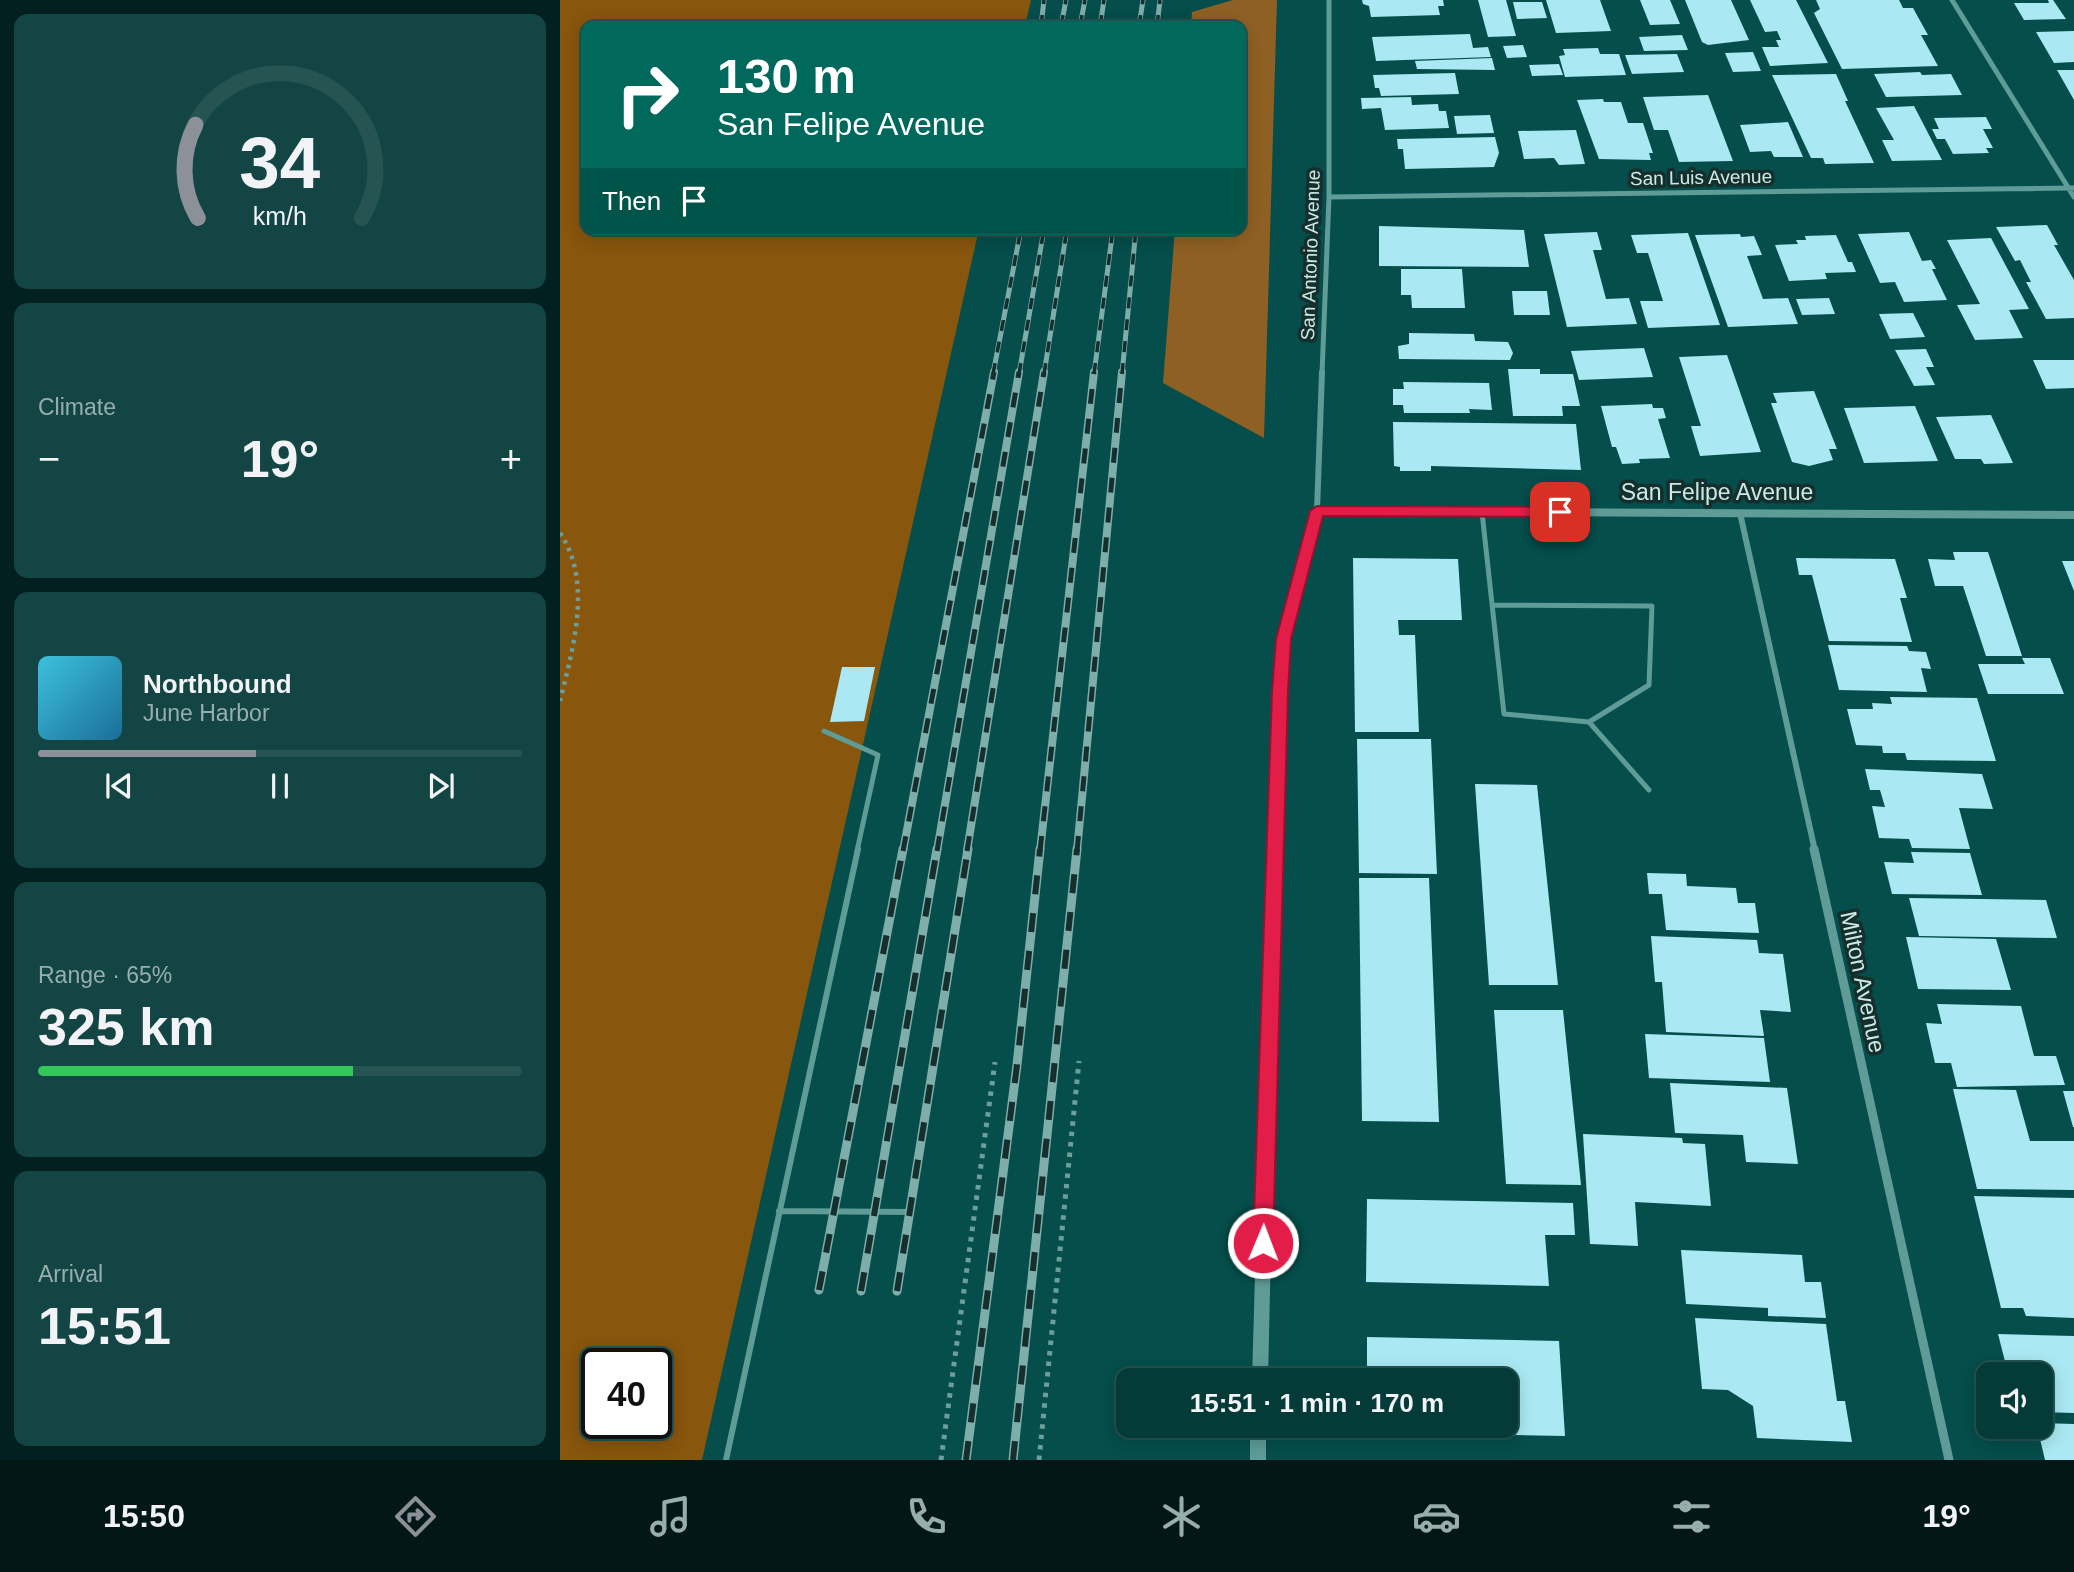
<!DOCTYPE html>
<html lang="en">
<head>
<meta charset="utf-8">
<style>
  body { margin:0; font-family:Arial,sans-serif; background:#124543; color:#f1f3f6; height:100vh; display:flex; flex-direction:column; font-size:26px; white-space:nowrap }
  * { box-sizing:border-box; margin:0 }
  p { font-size:23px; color:#97adae }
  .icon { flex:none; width:38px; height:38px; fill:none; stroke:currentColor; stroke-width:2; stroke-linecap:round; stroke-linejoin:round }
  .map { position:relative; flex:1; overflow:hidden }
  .side { display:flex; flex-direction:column; gap:14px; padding:14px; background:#02201f; width:560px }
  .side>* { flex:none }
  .guide { position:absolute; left:21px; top:21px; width:665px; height:214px; border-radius:14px; box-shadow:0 4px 18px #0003,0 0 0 2px #255453; background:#00695c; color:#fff; overflow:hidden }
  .controls { position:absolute; left:1416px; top:1362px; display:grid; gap:14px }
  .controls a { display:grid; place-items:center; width:77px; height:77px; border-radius:14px; background:#043a38; box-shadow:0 4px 18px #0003,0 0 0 2px #255453; font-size:35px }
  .speed { position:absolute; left:21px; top:1348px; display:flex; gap:14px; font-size:35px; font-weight:700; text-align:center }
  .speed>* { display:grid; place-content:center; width:91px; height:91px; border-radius:50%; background:#043a38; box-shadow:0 4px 18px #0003,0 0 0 2px #255453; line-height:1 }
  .speed .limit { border:4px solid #111; border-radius:10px; background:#fff; color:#111 }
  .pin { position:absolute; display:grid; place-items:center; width:60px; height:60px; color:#fff; margin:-30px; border-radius:14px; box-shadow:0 4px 10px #0006 }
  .me { position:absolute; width:77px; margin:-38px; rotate:1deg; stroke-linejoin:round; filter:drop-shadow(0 0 5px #0008) }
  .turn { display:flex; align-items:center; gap:24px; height:147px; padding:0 21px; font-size:32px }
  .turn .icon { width:91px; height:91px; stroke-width:2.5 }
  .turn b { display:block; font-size:49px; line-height:60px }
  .then { display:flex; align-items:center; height:66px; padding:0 21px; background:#0003; gap:14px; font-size:26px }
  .big { font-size:52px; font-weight:800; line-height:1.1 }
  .side .tile { flex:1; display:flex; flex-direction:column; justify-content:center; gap:10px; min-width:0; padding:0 24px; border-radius:14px; background:#124543 }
  .side .dial { align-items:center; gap:0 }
  .dial svg { height:182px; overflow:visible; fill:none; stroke:#255453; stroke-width:7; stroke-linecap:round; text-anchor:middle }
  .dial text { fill:#f1f3f6; stroke:none }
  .song { display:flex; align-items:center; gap:21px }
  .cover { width:84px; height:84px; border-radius:10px; background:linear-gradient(135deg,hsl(190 70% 55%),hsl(200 70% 35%)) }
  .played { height:7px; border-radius:4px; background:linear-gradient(90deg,#8c9099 45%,#255453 45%) }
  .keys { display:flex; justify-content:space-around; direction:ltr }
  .heat { display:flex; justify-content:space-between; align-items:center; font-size:38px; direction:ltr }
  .charge { height:10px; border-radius:5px; background:linear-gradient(90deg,#34c759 65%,#255453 0) }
  .trip { position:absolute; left:556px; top:1368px; width:402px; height:70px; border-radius:14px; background:#043a38; box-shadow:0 4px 18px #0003,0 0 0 2px #255453; font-weight:800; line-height:70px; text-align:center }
  .menu { display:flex; height:112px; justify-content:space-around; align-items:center; background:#021716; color:#97adae }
  .menu .icon { width:49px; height:49px }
  .menu .current { color:#8c9099 }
  .menu b { font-size:32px; color:#f1f3f6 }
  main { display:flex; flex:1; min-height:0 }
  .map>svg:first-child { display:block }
  .green { fill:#88560d; fill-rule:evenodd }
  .forest { fill:#8f6024 }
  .building { fill:#aae9f3 }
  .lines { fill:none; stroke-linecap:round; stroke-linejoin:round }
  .path-far1 { stroke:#6c9f9c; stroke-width:4.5; stroke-dasharray:3.5 5; stroke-linecap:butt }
  .path { stroke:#6c9f9c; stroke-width:5; stroke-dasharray:4.5 6; stroke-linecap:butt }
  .service-far1 { stroke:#5f9c97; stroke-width:5 }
  .service { stroke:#5f9c97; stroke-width:6 }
  .minor-far2 { stroke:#5f9c97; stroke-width:5 }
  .minor-far1 { stroke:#5f9c97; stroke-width:6 }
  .minor { stroke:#5f9c97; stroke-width:9 }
  .tertiary { fill:#5f9c97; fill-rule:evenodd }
  .rail-far2-casing { stroke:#7fadaa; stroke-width:5 }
  .rail-far1-casing { stroke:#7fadaa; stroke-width:8 }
  .rail-casing { stroke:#7fadaa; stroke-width:9 }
  .rail-far2 { stroke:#152f2d; stroke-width:3.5; stroke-dasharray:11; stroke-linecap:butt }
  .rail-far1 { stroke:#152f2d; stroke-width:5; stroke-dasharray:15; stroke-linecap:butt }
  .rail { stroke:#152f2d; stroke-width:6; stroke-dasharray:19; stroke-linecap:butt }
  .route { fill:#e11d48; stroke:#92132f; stroke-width:2 }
  .labels { text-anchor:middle; stroke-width:7; stroke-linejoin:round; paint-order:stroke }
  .far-street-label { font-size:19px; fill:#cbe9e6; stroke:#152f2d }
  .street-label { font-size:23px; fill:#cbe9e6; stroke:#152f2d }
</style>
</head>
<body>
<main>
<section class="side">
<div class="tile dial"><svg viewBox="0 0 100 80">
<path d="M14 69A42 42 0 1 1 86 69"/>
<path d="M14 69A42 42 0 0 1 13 28" stroke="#8c9099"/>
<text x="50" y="56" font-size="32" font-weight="700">34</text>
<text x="50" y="72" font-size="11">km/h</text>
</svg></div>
<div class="tile"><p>Climate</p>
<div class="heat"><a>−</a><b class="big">19°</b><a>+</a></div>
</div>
<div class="tile">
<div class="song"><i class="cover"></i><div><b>Northbound</b><p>June Harbor</p></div></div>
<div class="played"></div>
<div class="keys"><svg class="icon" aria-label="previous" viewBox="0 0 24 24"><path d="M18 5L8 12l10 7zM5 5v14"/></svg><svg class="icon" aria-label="pause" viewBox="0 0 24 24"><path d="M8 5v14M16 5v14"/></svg><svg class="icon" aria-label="next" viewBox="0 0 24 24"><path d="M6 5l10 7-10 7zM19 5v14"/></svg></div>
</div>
<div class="tile"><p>Range · 65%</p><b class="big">325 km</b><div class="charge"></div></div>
<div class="tile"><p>Arrival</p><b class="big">15:51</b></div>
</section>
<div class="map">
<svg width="1514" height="1460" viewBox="0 0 1514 1460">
  <rect width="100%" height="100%" fill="#054e4b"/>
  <!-- green -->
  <path class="green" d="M 0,0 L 471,0 L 465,26 L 26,26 L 26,229 L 419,229 L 142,1460 L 0,1460 ZM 37,1363 L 96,1363 L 96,1423 L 37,1423 Z"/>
  <!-- forest -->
  <path class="forest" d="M 673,0 L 717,0 L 704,438 L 603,383 L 615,229 L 681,229 L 681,26 L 631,26 L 632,12 Z"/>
  <!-- building -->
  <path class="building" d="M 802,0 L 883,0 L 884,6 L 878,6 L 880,15 L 811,17 L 809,6 L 803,4 Z
    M 918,0 L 946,0 L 956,36 L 928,37 Z
    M 986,0 L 1040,0 L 1051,31 L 996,33 Z
    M 1080,0 L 1110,0 L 1120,24 L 1090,25 Z
    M 1125,0 L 1171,0 L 1189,40 L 1148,45 L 1142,42 Z
    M 1190,0 L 1236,0 L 1268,63 L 1210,66 L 1202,47 L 1219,47 L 1216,40 L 1221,40 L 1217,31 L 1205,32 Z
    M 1256,0 L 1339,0 L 1343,8 L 1353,8 L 1368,35 L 1361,35 L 1378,66 L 1282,69 L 1254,13 L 1260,9 Z
    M 1488,0 L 1493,0 L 1506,19 L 1464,20 L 1454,3 L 1489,3 Z
    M 953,2 L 982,2 L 987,18 L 957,19 Z
    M 1514,31 L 1514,62 L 1494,63 L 1476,32 Z
    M 910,34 L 913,48 L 928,47 L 931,57 L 816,61 L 812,37 Z
    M 1122,35 L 1128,50 L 1084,51 L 1079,37 Z
    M 963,45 L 967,57 L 947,58 L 943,46 Z
    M 1038,48 L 1040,54 L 1059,54 L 1066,75 L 1005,77 L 999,56 L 1005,55 L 1003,49 Z
    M 1193,52 L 1201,71 L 1173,72 L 1165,53 Z
    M 1117,54 L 1124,72 L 1072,74 L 1065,55 Z
    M 932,58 L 935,70 L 857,69 L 855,61 Z
    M 999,64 L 1003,75 L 972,76 L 969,65 Z
    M 1497,70 L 1514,70 L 1514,100 Z
    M 1360,72 L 1362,75 L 1391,74 L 1402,95 L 1326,97 L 1314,74 Z
    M 895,73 L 899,94 L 821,96 L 819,88 L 815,88 L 813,75 Z
    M 1276,74 L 1288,101 L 1285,101 L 1314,163 L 1265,164 L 1263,158 L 1251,158 L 1212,75 Z
    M 1148,95 L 1173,161 L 1119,162 L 1108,130 L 1094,130 L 1083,97 Z
    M 851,97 L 852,105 L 878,104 L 879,111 L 886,111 L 889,128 L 825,130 L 821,108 L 802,109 L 801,98 Z
    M 1043,99 L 1044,102 L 1061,102 L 1068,123 L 1083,123 L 1093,153 L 1089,153 L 1091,160 L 1039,159 L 1017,100 Z
    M 1354,106 L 1382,160 L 1332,161 L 1322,140 L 1334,140 L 1316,108 Z
    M 930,115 L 934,133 L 897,134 L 894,116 Z
    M 1426,117 L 1432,129 L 1423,129 L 1433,148 L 1426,148 L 1429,153 L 1393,154 L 1385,139 L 1377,139 L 1372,129 L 1379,129 L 1374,118 Z
    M 1228,122 L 1243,157 L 1214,157 L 1211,151 L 1190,152 L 1180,125 Z
    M 1016,130 L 1025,164 L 999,165 L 994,158 L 964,159 L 958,131 Z
    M 935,137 L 939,153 L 934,167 L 845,169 L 843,149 L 838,149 L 837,139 Z
    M 1487,225 L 1498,245 L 1494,245 L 1514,280 L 1514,318 L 1486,319 L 1466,282 L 1471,282 L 1460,260 L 1455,261 L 1436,227 Z
    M 819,226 L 964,230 L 969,267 L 819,266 Z
    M 1037,232 L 1042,250 L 1033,250 L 1046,299 L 1069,298 L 1077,324 L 1007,327 L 984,234 Z
    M 1349,232 L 1362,261 L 1371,260 L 1376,269 L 1372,269 L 1387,300 L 1344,302 L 1335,282 L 1320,283 L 1298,234 Z
    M 1128,233 L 1160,325 L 1088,328 L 1080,301 L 1103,301 L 1088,253 L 1077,253 L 1071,235 Z
    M 1180,234 L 1181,237 L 1194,236 L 1202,255 L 1187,256 L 1203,299 L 1228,298 L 1238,324 L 1168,327 L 1135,235 Z
    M 1276,235 L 1288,262 L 1292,262 L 1296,272 L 1265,273 L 1267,279 L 1229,281 L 1215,245 L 1238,244 L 1236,240 L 1246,240 L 1245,236 Z
    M 1431,238 L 1469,309 L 1449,310 L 1463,338 L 1415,340 L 1397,305 L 1420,304 L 1387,240 Z
    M 841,269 L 902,269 L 905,308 L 852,308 L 851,295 L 841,295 Z
    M 952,291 L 987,291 L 990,315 L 954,315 Z
    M 1269,298 L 1275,314 L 1242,315 L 1236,299 Z
    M 1353,313 L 1365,337 L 1330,339 L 1319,314 Z
    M 849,333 L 914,334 L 915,341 L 948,342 L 953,353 L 950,360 L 839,359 L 838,346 L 849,344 Z
    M 1084,348 L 1093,377 L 1019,380 L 1011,351 Z
    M 1366,349 L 1374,367 L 1366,367 L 1375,385 L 1354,386 L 1335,350 Z
    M 1167,355 L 1201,452 L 1140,456 L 1131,426 L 1141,426 L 1119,357 Z
    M 1473,360 L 1514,360 L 1514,388 L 1486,389 Z
    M 948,369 L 980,369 L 980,374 L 1013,374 L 1020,406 L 1002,406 L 1003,416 L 953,416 Z
    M 843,382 L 929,383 L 932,410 L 909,409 L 910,413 L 844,413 L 843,405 L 833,405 L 833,389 L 844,389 Z
    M 1254,391 L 1277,449 L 1269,449 L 1273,460 L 1249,466 L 1232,462 L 1211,403 L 1217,403 L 1213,393 Z
    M 1092,404 L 1093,408 L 1103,408 L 1106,418 L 1098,419 L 1110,458 L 1079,459 L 1080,463 L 1062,464 L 1056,447 L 1052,447 L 1041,406 Z
    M 1355,406 L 1378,461 L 1304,463 L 1284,408 Z
    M 1431,415 L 1453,463 L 1424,464 L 1421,459 L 1395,459 L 1376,417 Z
    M 833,422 L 1016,424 L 1021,470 L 871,466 L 871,471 L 840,471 L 840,467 L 834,466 Z
    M 1393,552 L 1428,552 L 1462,656 L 1426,656 L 1403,586 L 1375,586 L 1368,559 L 1395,560 Z
    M 793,558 L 898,559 L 902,620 L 838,620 L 839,635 L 855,635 L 859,732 L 795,732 Z
    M 1236,558 L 1335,559 L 1347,598 L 1340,598 L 1352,642 L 1269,641 L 1252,575 L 1239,575 Z
    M 1502,561 L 1514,561 L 1514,591 Z
    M 1268,645 L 1347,646 L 1349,651 L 1366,652 L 1371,669 L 1361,668 L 1367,692 L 1279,690 Z
    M 1462,658 L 1490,658 L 1504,694 L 1428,694 L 1418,664 L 1465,664 Z
    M 282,667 L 315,667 L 304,721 L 270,722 Z
    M 1330,697 L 1417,698 L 1436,761 L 1347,760 L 1345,753 L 1323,753 L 1322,746 L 1296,745 L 1287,709 L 1313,709 L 1312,703 L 1332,704 Z
    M 797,739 L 871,739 L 877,874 L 799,873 Z
    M 1305,769 L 1422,774 L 1433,809 L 1399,808 L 1410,849 L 1352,848 L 1349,839 L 1319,838 L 1312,806 L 1325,807 L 1320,790 L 1310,790 Z
    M 915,784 L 977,785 L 998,985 L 929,985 Z
    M 1351,852 L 1410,853 L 1422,895 L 1332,894 L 1324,862 L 1354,863 Z
    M 1087,873 L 1126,874 L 1127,886 L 1176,888 L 1178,903 L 1195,903 L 1199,933 L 1106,930 L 1102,894 L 1089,894 Z
    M 799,878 L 869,878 L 879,1122 L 802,1121 Z
    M 1349,898 L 1486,900 L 1497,938 L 1359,936 Z
    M 1091,936 L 1197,940 L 1199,953 L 1223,954 L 1231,1012 L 1200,1010 L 1204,1036 L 1106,1032 L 1102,982 L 1095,982 Z
    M 1346,937 L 1436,939 L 1451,990 L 1358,989 Z
    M 1377,1004 L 1461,1006 L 1474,1056 L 1496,1056 L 1505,1085 L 1397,1087 L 1391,1063 L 1375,1063 L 1366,1023 L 1382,1024 Z
    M 934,1010 L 1003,1010 L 1021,1185 L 946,1184 Z
    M 1085,1034 L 1204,1038 L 1210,1082 L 1089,1078 Z
    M 1110,1083 L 1227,1088 L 1238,1164 L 1186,1162 L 1183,1135 L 1115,1133 Z
    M 1393,1089 L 1456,1090 L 1470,1141 L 1514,1141 L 1514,1190 L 1417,1189 Z
    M 1503,1091 L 1514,1091 L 1514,1127 L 1513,1127 Z
    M 1023,1134 L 1122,1138 L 1123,1143 L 1145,1144 L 1151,1206 L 1075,1202 L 1078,1246 L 1030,1244 Z
    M 1414,1196 L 1514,1198 L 1514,1318 L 1466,1316 L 1463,1308 L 1441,1308 Z
    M 807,1199 L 1013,1203 L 1015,1235 L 985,1235 L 989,1286 L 806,1282 Z
    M 1121,1250 L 1242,1255 L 1245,1282 L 1261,1282 L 1266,1318 L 1208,1316 L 1208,1308 L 1126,1304 Z
    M 1135,1318 L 1266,1324 L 1277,1401 L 1285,1401 L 1292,1442 L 1197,1438 L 1193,1406 L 1168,1390 L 1142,1389 Z
    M 1438,1334 L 1514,1336 L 1514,1413 L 1480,1412 L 1480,1374 L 1448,1373 Z
    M 807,1337 L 999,1341 L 1005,1436 L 807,1432 L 807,1426 L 947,1426 L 947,1381 L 807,1381 Z
    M 1480,1423 L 1514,1424 L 1514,1460 L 1485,1460 L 1477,1426 L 1480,1426 Z"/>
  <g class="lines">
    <!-- path-far1 -->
    <path class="path-far1" d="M 0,533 C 33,582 13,648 0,701"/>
    <!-- path -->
    <path class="path" d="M 381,1460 L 435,1062
      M 479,1460 L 519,1061"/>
    <!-- service-far1 -->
    <path class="service-far1" d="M 922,512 L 944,714 L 1029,722 L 1089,790
      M 933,605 L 1092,606 L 1089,685 L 1029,722
      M 264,731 L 318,755 L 297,851"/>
    <!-- service -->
    <path class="service" d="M 219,1211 L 350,1212
      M 166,1460 L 298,849"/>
    <!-- minor-far2 -->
    <path class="minor-far2" d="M 1392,0 L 1514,197
      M 769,197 L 1514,188
      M 762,374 L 769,197 L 769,0"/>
    <!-- minor-far1 -->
    <path class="minor-far1" d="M 757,511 L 762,372
      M 1180,513 L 1255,851"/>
    <!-- minor -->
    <path class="minor" d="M 1254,849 L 1389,1460"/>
    <!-- tertiary -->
    <path class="tertiary" d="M 757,507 L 1514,511 L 1514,519 L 762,515 L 730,639 L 722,746 L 708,1381 L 692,1381 L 710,746 L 718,639 L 752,511 Z
      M 690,1426 L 706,1426 L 706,1460 L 690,1460 Z"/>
    <!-- rail-far2 casing -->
    <g class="rail-far2-casing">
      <path id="rail-far2" d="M 481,26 L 484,0
        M 501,26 L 506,0
        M 520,26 L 525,0
        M 540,26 L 544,0
        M 579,26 L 583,0
        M 597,26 L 600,0
        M 433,374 L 461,229
        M 459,374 L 484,229
        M 484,374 L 507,229
        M 534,374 L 553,229
        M 562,374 L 576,229"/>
    </g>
    <!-- rail-far1 casing -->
    <g class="rail-far1-casing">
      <path id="rail-far1" d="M 343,851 L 434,372
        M 377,851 L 459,372
        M 407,851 L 484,372
        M 480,851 L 534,372
        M 517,851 L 562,372"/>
    </g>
    <!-- rail casing -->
    <g class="rail-casing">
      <path id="rail" d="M 259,1290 L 343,849
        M 301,1291 L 377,849
        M 337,1291 L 408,849
        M 406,1460 L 457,1065 L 480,849
        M 453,1460 L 517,849"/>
    </g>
    <!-- rail-far2 -->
    <use href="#rail-far2" class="rail-far2"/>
    <!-- rail-far1 -->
    <use href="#rail-far1" class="rail-far1"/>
    <!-- rail -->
    <use href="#rail" class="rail"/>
  </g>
  <!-- route -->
  <path class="route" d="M 757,506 L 1000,507 L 1007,512 L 1000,517 L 763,516 L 731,639 L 728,692 L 713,1243 L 710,1249 L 703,1252 L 696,1249 L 693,1243 L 712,692 L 716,639 L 750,511 Z"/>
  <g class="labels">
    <!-- far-street labels -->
    <g class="far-street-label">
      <text transform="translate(1141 177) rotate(-1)" y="7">San Luis Avenue</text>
      <text transform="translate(750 255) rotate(-88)" y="7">San Antonio Avenue</text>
    </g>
    <!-- street labels -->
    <g class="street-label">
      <text x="1157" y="500">San Felipe Avenue</text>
      <text transform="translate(1303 982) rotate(78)" y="8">Milton Avenue</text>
    </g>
  </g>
</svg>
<div class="controls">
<a><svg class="icon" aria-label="sound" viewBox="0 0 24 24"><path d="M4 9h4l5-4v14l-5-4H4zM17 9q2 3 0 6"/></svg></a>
</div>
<div class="speed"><div class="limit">40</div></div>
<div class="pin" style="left:1000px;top:512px;background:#d93025"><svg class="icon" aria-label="arrive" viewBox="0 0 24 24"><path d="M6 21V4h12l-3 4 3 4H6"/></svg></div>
<svg class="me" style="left:703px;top:1243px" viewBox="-20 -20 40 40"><circle r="17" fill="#e11d48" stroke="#fff" stroke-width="3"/><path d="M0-11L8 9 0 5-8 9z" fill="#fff"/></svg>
<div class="trip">15:51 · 1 min · 170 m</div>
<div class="guide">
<div class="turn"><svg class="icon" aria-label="right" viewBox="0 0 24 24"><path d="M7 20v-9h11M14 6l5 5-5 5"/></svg><div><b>130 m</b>San Felipe Avenue</div></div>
<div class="then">Then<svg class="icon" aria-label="arrive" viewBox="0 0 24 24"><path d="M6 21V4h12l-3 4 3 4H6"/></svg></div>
</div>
</div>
</main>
<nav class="menu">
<b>15:50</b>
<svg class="icon current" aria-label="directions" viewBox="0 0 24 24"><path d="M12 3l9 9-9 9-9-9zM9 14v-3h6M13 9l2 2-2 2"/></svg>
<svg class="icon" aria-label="music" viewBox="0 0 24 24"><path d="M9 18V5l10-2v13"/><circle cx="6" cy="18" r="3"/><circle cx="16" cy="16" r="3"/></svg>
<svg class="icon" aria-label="phone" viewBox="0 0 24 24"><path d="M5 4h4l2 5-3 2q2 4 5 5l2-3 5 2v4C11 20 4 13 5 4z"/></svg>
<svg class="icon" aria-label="climate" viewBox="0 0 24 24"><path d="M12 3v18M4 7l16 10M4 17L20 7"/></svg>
<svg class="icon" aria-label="car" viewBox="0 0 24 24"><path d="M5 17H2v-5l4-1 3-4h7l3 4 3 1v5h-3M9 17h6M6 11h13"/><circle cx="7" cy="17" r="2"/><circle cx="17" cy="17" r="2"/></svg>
<svg class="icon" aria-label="filters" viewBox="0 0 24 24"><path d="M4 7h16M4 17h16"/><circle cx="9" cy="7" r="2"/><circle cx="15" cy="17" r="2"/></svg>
<b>19°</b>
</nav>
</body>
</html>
